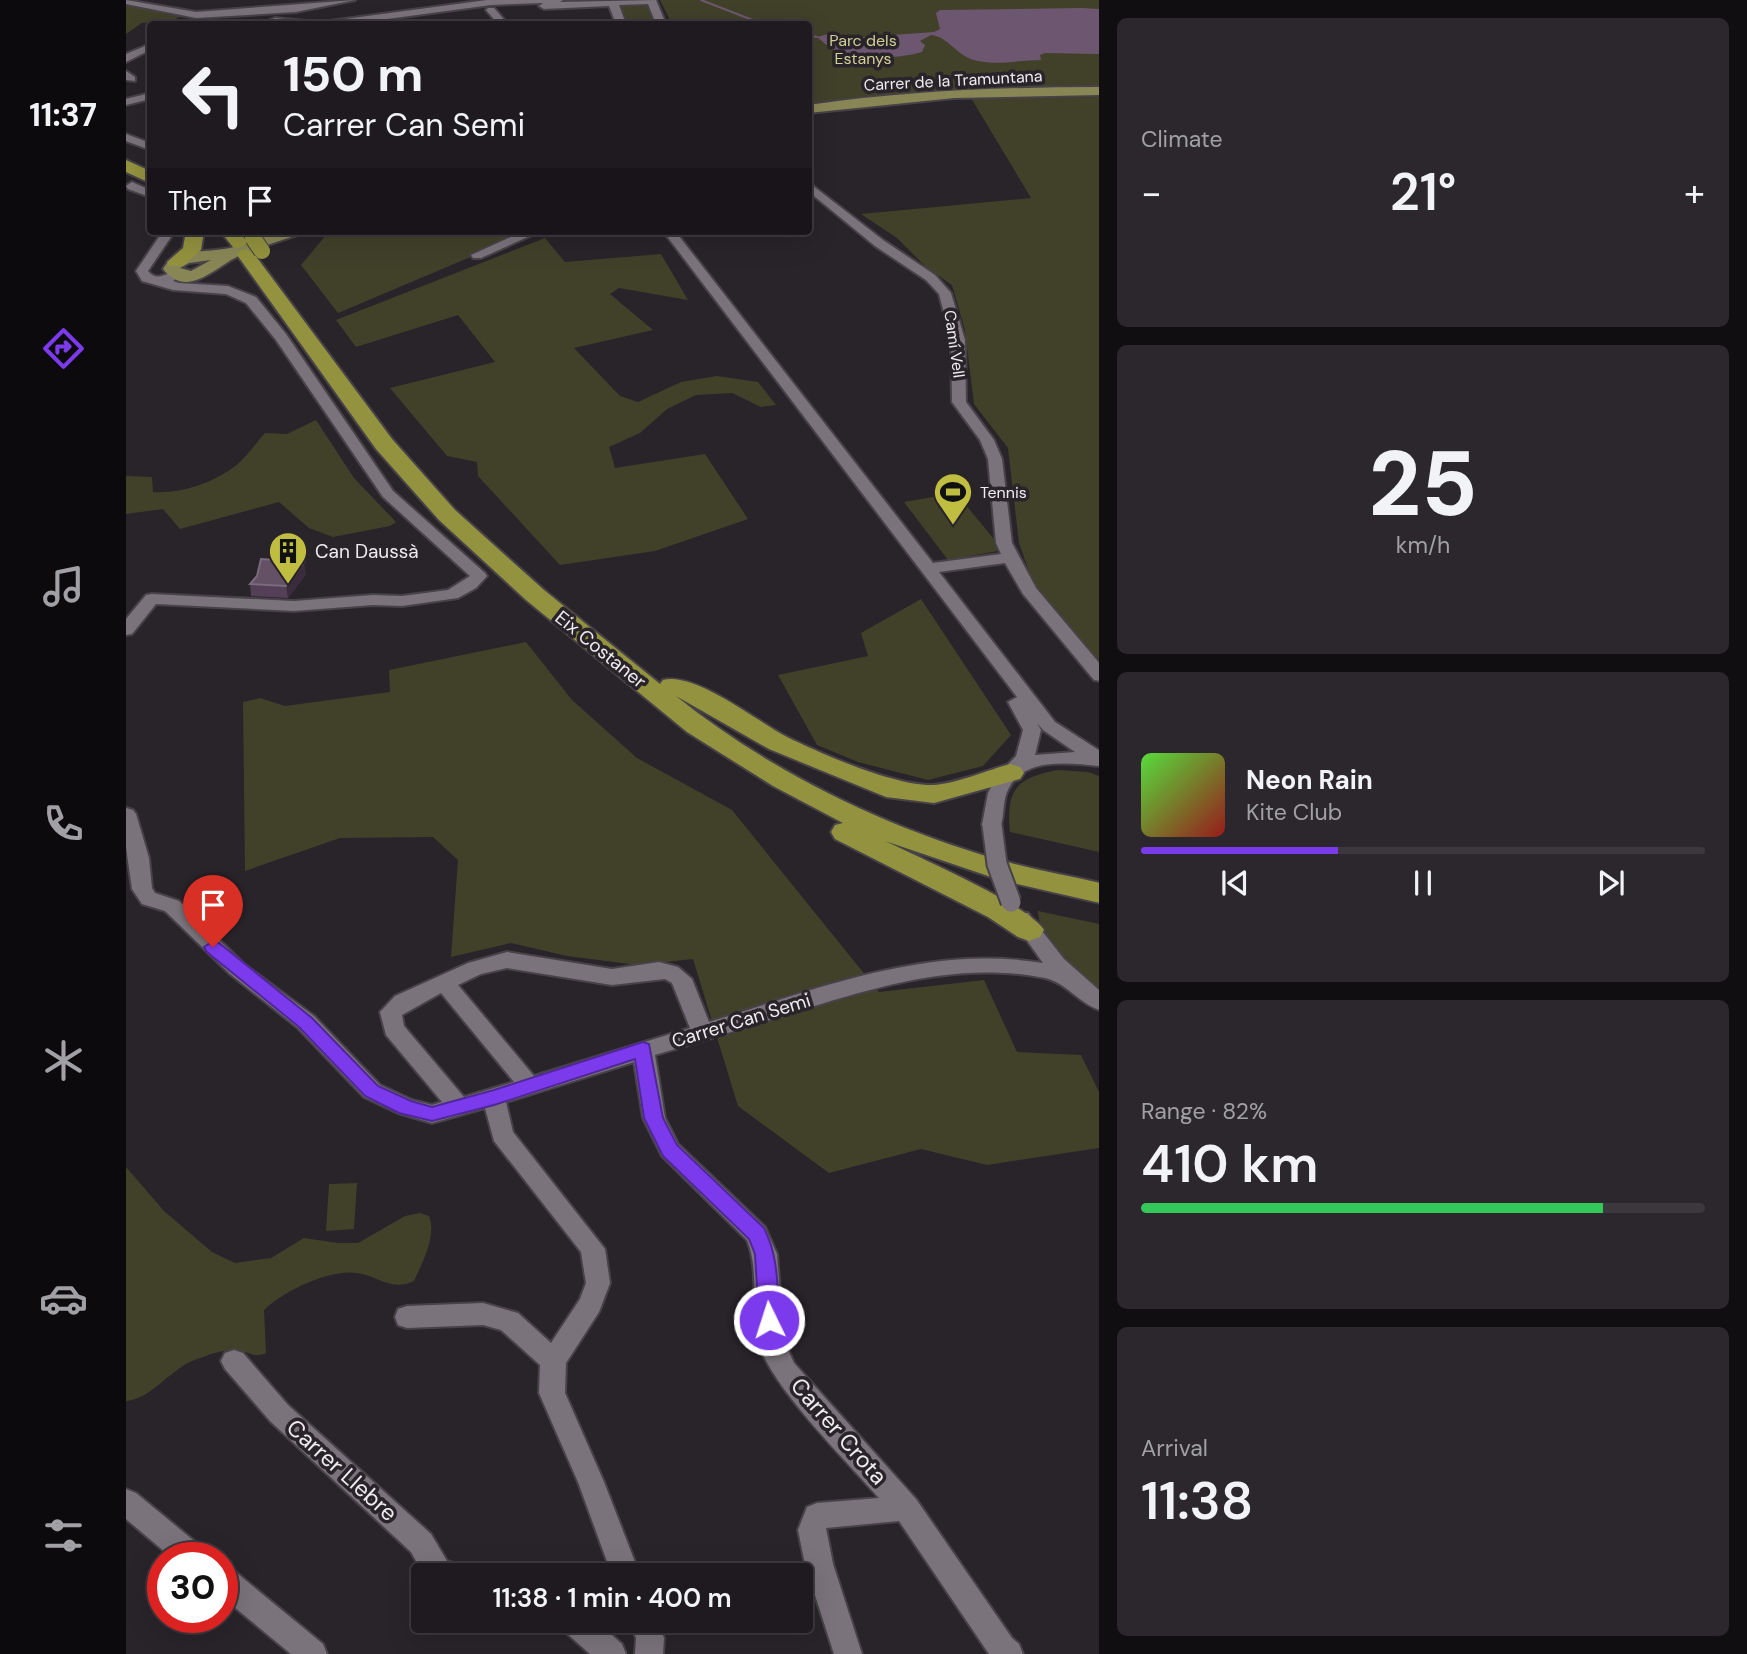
<!DOCTYPE html>
<html lang="en">
<head>
<meta charset="utf-8">
<style>
  body { margin:0; font-family:"DM Sans",sans-serif; background:#2c272d; color:#f1f3f6; height:100vh; display:flex; flex-direction:column; font-size:26px; white-space:nowrap }
  * { box-sizing:border-box; margin:0 }
  p { font-size:23px; color:#a1a1a5 }
  .icon { flex:none; width:38px; height:38px; fill:none; stroke:currentColor; stroke-width:2; stroke-linecap:round; stroke-linejoin:round }
  .map { position:relative; flex:1; overflow:hidden }
  .panel { display:flex; flex-direction:column; gap:18px; padding:18px; background:#110e12; width:648px }
  .panel>* { flex:none }
  .guide { position:absolute; left:21px; top:21px; width:665px; height:214px; border-radius:7px; box-shadow:0 7px 28px #0002,0 0 0 2px #3c383e; background:#1f1a20; color:#f1f3f6; overflow:hidden }
  .speed { position:absolute; left:21px; top:1542px; display:flex; gap:14px; font-size:35px; font-weight:700; text-align:center }
  .speed>* { display:grid; place-content:center; width:91px; height:91px; border-radius:50%; background:#1f1a20; box-shadow:0 7px 28px #0002,0 0 0 2px #3c383e; line-height:1 }
  .speed .limit { border:10px solid #d22; background:#fff; color:#111 }
  .pin { position:absolute; display:grid; place-items:center; width:60px; height:60px; color:#fff; margin:-72px -30px; border-radius:50% 50% 50% 0; rotate:-45deg; box-shadow:0 0 7px #0007 }
  .pin .icon { rotate:45deg }
  .me { position:absolute; width:77px; margin:-38px; rotate:356deg; stroke-linejoin:round; filter:drop-shadow(0 0 5px #0008) }
  .turn { display:flex; align-items:center; gap:24px; height:147px; padding:0 21px; font-size:32px }
  .turn .icon { width:91px; height:91px; stroke-width:2.5 }
  .turn b { display:block; font-size:49px; line-height:60px }
  .then { display:flex; align-items:center; height:66px; padding:0 21px; background:#0003; gap:14px; font-size:26px }
  .big { font-size:52px; font-weight:600; line-height:1.1 }
  .panel .card { flex:1; display:flex; flex-direction:column; justify-content:center; gap:10px; min-width:0; padding:0 24px; border-radius:10px; background:#2c272d }
  .panel .dial { align-items:center; gap:0 }
  .dial b { font-size:91px; line-height:1 }
  .song { display:flex; align-items:center; gap:21px }
  .cover { width:84px; height:84px; border-radius:10px; background:linear-gradient(135deg,hsl(110 70% 55%),hsl(0 70% 35%)) }
  .played { height:7px; border-radius:4px; background:linear-gradient(90deg,#7c3aed 35%,#3c383e 35%) }
  .keys { display:flex; justify-content:space-around; direction:ltr }
  .heat { display:flex; justify-content:space-between; align-items:center; font-size:38px; direction:ltr }
  .charge { height:10px; border-radius:5px; background:linear-gradient(90deg,#34c759 82%,#3c383e 0) }
  .trip { position:absolute; left:285px; top:1563px; width:402px; height:70px; border-radius:7px; background:#1f1a20; box-shadow:0 7px 28px #0002,0 0 0 2px #3c383e; font-weight:600; line-height:70px; text-align:center }
  main { display:flex; flex:1; min-height:0 }
  .tab-bar { display:flex; flex-direction:column; width:126px; justify-content:space-around; align-items:center; background:#0c0a0d; color:#a1a1a5 }
  .tab-bar .icon { width:49px; height:49px }
  .tab-bar .on { color:#7c3aed }
  .tab-bar b { font-size:32px; color:#f1f3f6 }
  .map>svg:first-child { display:block }
  .green { fill:#41412a }
  .water { fill:#6d5770 }
  .lines { fill:none; stroke-linecap:round; stroke-linejoin:round }
  .stream { stroke:#6d5770; stroke-width:2 }
  .minor-casing { stroke:#464247; stroke-width:4 }
  .major-casing { stroke:#464247; stroke-width:4 }
  .highway-casing { stroke:#464247; stroke-width:4 }
  .minor { fill:#7a737b; fill-rule:evenodd }
  .major { fill:#898656; fill-rule:evenodd }
  .highway { fill:#93923e; fill-rule:evenodd }
  .minor-bridge-casing { stroke:#464247; stroke-width:23; stroke-linecap:butt }
  .highway-bridge-casing { stroke:#464247; stroke-width:18; stroke-linecap:butt }
  .minor-bridge { stroke:#7a737b; stroke-width:19 }
  .highway-bridge { stroke:#93923e; stroke-width:16 }
  .wall { fill:#533f56 }
  .shaded-wall { fill:#3b2c3d }
  .building { fill:#645166; stroke:#796a7c; stroke-width:2 }
  .route { fill:#7c3aed; stroke:#51269a; stroke-width:2 }
  .labels { text-anchor:middle; stroke-width:7; stroke-linejoin:round; paint-order:stroke }
  .far-park-label { font-size:16px; fill:#d0d095; stroke:#29232a }
  .far-street-label { font-size:16px; fill:#efebef; stroke:#29232a }
  .far-poi-label { font-size:16px; fill:#efebef; stroke:#29232a; text-anchor:start }
  .poi-label { font-size:19px; fill:#efebef; stroke:#29232a; text-anchor:start }
  .street-label { font-size:19px; fill:#efebef; stroke:#29232a }
  .near-street-label { font-size:23px; fill:#efebef; stroke:#29232a }
</style>
</head>
<body>
<main>
<nav class="tab-bar">
<b>11:37</b>
<svg class="icon on" aria-label="directions" viewBox="0 0 24 24"><path d="M12 3l9 9-9 9-9-9zM9 14v-3h6M13 9l2 2-2 2"/></svg>
<svg class="icon" aria-label="music" viewBox="0 0 24 24"><path d="M9 18V5l10-2v13"/><circle cx="6" cy="18" r="3"/><circle cx="16" cy="16" r="3"/></svg>
<svg class="icon" aria-label="phone" viewBox="0 0 24 24"><path d="M5 4h4l2 5-3 2q2 4 5 5l2-3 5 2v4C11 20 4 13 5 4z"/></svg>
<svg class="icon" aria-label="climate" viewBox="0 0 24 24"><path d="M12 3v18M4 7l16 10M4 17L20 7"/></svg>
<svg class="icon" aria-label="car" viewBox="0 0 24 24"><path d="M5 17H2v-5l4-1 3-4h7l3 4 3 1v5h-3M9 17h6M6 11h13"/><circle cx="7" cy="17" r="2"/><circle cx="17" cy="17" r="2"/></svg>
<svg class="icon" aria-label="filters" viewBox="0 0 24 24"><path d="M4 7h16M4 17h16"/><circle cx="9" cy="7" r="2"/><circle cx="15" cy="17" r="2"/></svg>
</nav>
<div class="map">
<svg width="974" height="1654" viewBox="0 0 974 1654">
  <rect width="100%" height="100%" fill="#29232a"/>
  <!-- green -->
  <path class="green" d="M 534,0 L 973,0 L 973,85 L 770,94 L 683,104 L 682,24 L 546,24 Z
    M 520,4 L 531,24 L 500,24 L 493,6 Z
    M 0,5 L 61,16 L 50,18 L 52,20 L 16,23 L 0,34 Z
    M 973,97 L 973,665 L 906,580 L 893,543 L 882,448 L 848,404 L 839,330 L 826,285 L 800,267 L 771,238 L 735,214 L 905,198 L 845,98 Z
    M 207,231 L 406,231 L 212,313 L 175,265 L 201,234 Z
    M 419,238 L 439,262 L 535,254 L 562,300 L 493,288 L 484,294 L 527,330 L 448,348 L 494,396 L 512,402 L 555,382 L 591,376 L 632,382 L 650,405 L 635,407 L 606,393 L 570,395 L 541,409 L 514,433 L 483,447 L 489,468 L 579,454 L 622,519 L 529,551 L 434,565 L 352,476 L 351,462 L 321,456 L 264,388 L 369,362 L 332,315 L 230,347 L 210,320 Z
    M 190,420 L 228,478 L 270,522 L 264,526 L 207,537 L 183,528 L 153,502 L 54,529 L 37,509 L 0,514 L 0,476 L 26,477 L 27,492 C 54,494 83,484 105,469 C 118,461 129,444 139,433 L 161,434 Z
    M 830,493 L 877,550 L 822,560 L 778,502 Z
    M 795,599 L 885,735 L 857,766 L 802,780 L 732,762 L 691,745 L 652,675 L 742,656 L 735,633 Z
    M 400,642 L 446,700 L 511,758 L 606,810 L 753,992 L 858,980 L 891,1052 L 955,1055 L 973,1092 L 973,1148 L 861,1165 L 795,1149 L 703,1173 L 612,1106 L 567,959 L 511,965 L 441,956 L 385,943 L 325,957 L 332,860 L 307,837 L 214,838 L 119,871 L 117,702 L 134,698 L 159,706 L 264,692 L 263,670 Z
    M 932,770 L 962,772 L 973,776 L 973,852 L 884,832 C 880,789 890,778 932,770 Z
    M 912,911 L 973,924 L 973,992 C 950,970 913,945 912,911 Z
    M 0,1167 L 38,1211 L 86,1252 L 109,1263 L 145,1258 L 178,1238 L 212,1243 L 232,1243 L 279,1216 L 294,1213 L 303,1216 C 311,1236 296,1263 288,1281 C 269,1290 258,1281 240,1275 C 212,1264 158,1290 138,1310 L 140,1353 C 127,1359 121,1350 109,1350 C 97,1349 82,1355 71,1359 C 44,1368 28,1398 0,1401 Z
    M 231,1183 L 228,1229 L 200,1231 L 203,1184 Z"/>
  <!-- water -->
  <path class="water" d="M 956,8 L 973,9 L 973,54 L 919,53 L 914,55 L 915,60 C 894,60 867,66 848,60 C 830,55 823,37 805,35 L 794,41 L 799,45 L 796,52 C 771,59 733,61 708,50 C 702,48 697,41 691,37 L 702,34 L 725,38 L 808,32 L 814,29 L 810,13 L 814,10 Z"/>
  <g class="lines">
    <!-- stream -->
    <path class="stream" d="M 575,0 L 637,24
      M 682,35 L 691,37"/>
    <!-- minor casing -->
    <g class="minor-casing">
      <path id="minor" d="M 0,0 L 70,12 L 229,0 L 170,12 L 70,18 L 0,4 Z
        M 361,0 L 437,0 L 434,2 L 530,0 L 540,24 L 530,24 L 522,4 L 493,5 L 500,24 L 490,24 L 483,6 L 418,9 L 413,6 L 417,3 L 365,5 L 224,24 L 199,24 L 204,21 Z
        M 362,8 L 368,8 L 382,24 L 372,24 L 360,10 Z
        M 149,18 L 180,21 L 185,24 L 134,24 Z
        M 24,44 L 24,50 L 0,62 L 0,54 Z
        M 0,71 L 9,77 L 9,81 L 0,80 Z
        M 24,93 L 24,99 L 0,105 L 0,99 Z
        M 0,134 L 24,143 L 24,150 L 0,141 Z
        M 6,182 L 24,190 L 24,197 L 2,189 L 0,186 Z
        M 682,182 L 757,240 L 809,275 L 825,293 L 839,340 L 840,402 L 868,440 L 876,459 L 886,543 L 910,588 L 974,664 L 974,681 L 968,680 L 897,594 L 879,563 L 813,572 L 929,722 L 974,751 L 974,766 C 942,763 896,756 881,792 C 876,804 879,819 873,830 L 859,830 L 856,825 L 862,793 L 871,776 L 890,756 L 897,730 L 882,702 L 891,697 L 537,231 L 549,231 L 807,563 L 875,554 L 870,543 L 862,459 L 854,440 L 826,402 L 825,340 L 813,294 L 800,280 L 749,246 L 682,191 ZM 911,723 L 917,730 L 949,752 L 909,755 L 915,730 Z
        M 37,231 L 49,231 L 22,271 C 30,281 37,275 47,272 L 53,276 L 47,281 L 53,283 L 102,286 L 130,297 L 160,334 L 267,491 L 359,573 L 361,576 L 350,588 L 332,598 L 276,606 L 247,605 L 168,611 L 30,604 L 6,634 L 0,635 L 0,619 L 20,595 L 26,594 L 168,601 L 247,595 L 276,596 L 322,590 L 344,576 L 257,497 L 150,340 L 120,303 L 100,294 L 47,290 L 16,281 L 10,271 Z
        M 398,231 L 415,231 L 355,258 L 347,258 L 345,255 Z
        M 0,808 L 7,810 L 10,814 L 23,858 L 26,888 L 29,893 L 53,901 L 118,964 L 188,1016 L 254,1085 L 286,1100 L 306,1105 L 316,1102 L 260,1035 L 254,1012 L 269,996 L 311,977 L 342,963 L 381,952 L 486,969 L 533,962 L 552,967 L 566,979 L 583,1022 C 692,989 801,944 917,963 L 885,918 L 888,913 L 902,913 L 938,959 L 974,991 L 974,1010 C 952,1003 941,983 919,978 C 833,961 753,986 672,1011 C 624,1026 577,1041 529,1055 L 539,1118 L 552,1144 L 639,1227 L 651,1254 L 658,1341 L 668,1363 L 790,1499 L 886,1638 L 893,1644 L 897,1654 L 863,1654 L 773,1521 L 700,1528 L 707,1564 L 736,1654 L 708,1654 L 679,1564 L 672,1530 L 681,1507 L 691,1503 L 753,1498 C 721,1461 644,1386 632,1341 C 624,1308 634,1272 621,1240 L 536,1156 L 517,1118 L 508,1062 L 380,1102 L 387,1132 L 479,1249 L 484,1283 L 473,1312 L 440,1363 L 439,1393 L 478,1482 L 514,1575 L 486,1575 L 452,1482 L 413,1393 L 414,1365 L 375,1330 L 357,1325 L 281,1328 L 272,1325 L 269,1317 L 272,1309 L 281,1306 L 357,1303 L 392,1313 L 425,1343 L 454,1299 L 460,1283 L 455,1252 L 368,1141 L 359,1108 L 306,1123 L 272,1113 L 238,1097 L 172,1028 L 104,974 L 39,911 L 16,904 L 6,889 L 0,847 ZM 381,968 L 486,985 L 539,979 L 546,983 L 564,1028 L 408,1076 L 332,985 L 355,974 ZM 315,993 L 388,1082 L 338,1097 L 278,1026 L 276,1015 Z
        M 108,1350 L 117,1353 L 162,1405 L 305,1534 L 321,1561 L 334,1565 L 338,1575 L 298,1575 L 285,1552 L 144,1421 L 99,1369 L 95,1361 L 99,1353 Z
        M 0,1489 L 10,1493 L 78,1549 L 82,1558 L 46,1558 L 0,1519 Z
        M 96,1566 L 106,1569 L 197,1644 L 201,1654 L 165,1654 L 96,1597 Z
        M 433,1620 L 469,1620 L 496,1644 L 500,1654 L 464,1654 L 437,1630 Z
        M 503,1620 L 531,1620 L 538,1638 L 537,1654 L 509,1654 L 510,1638 Z"/>
    </g>
    <!-- major casing -->
    <g class="major-casing">
      <path id="major" d="M 974,87 L 974,95 L 828,98 L 682,113 L 682,105 C 779,91 876,87 974,87 Z
        M 153,231 L 176,231 L 174,234 C 154,241 134,247 115,255 C 90,265 62,301 37,269 C 49,247 83,253 104,248 C 121,244 137,236 153,231 ZM 85,260 L 65,271 L 54,268 L 63,263 Z"/>
    </g>
    <!-- highway casing -->
    <g class="highway-casing">
      <path id="highway" d="M 0,160 L 24,171 L 24,183 L 0,172 Z
        M 60,231 L 78,231 L 75,250 L 57,266 L 43,266 L 41,262 L 57,248 Z
        M 94,231 L 113,231 L 122,243 L 113,248 L 107,247 Z
        M 120,249 L 126,251 L 266,439 L 329,510 L 418,590 L 534,684 L 537,680 C 570,672 630,721 661,737 C 696,754 768,786 807,785 C 829,784 862,770 884,764 L 894,767 L 898,773 L 894,779 L 808,803 L 760,797 L 643,749 L 550,696 C 647,774 766,831 885,863 C 914,871 944,876 974,883 L 974,903 L 874,880 L 759,841 C 790,856 904,906 918,930 L 914,937 L 903,941 L 892,937 L 862,917 L 709,839 L 705,832 L 709,825 L 717,823 L 647,786 L 561,732 L 400,600 L 313,520 L 250,449 L 114,259 L 111,255 L 114,251 Z"/>
    </g>
    <!-- minor -->
    <use href="#minor" class="minor"/>
    <!-- major -->
    <use href="#major" class="major"/>
    <!-- highway -->
    <use href="#highway" class="highway"/>
    <!-- minor-bridge casing -->
    <g class="minor-bridge-casing">
      <path id="minor-bridge" d="M 866,825 L 871,864 L 885,902"/>
    </g>
    <!-- highway-bridge casing -->
    <g class="highway-bridge-casing">
      <path id="highway-bridge" d="M 127,238 L 136,251"/>
    </g>
    <!-- minor-bridge -->
    <use href="#minor-bridge" class="minor-bridge"/>
    <!-- highway-bridge -->
    <use href="#highway-bridge" class="highway-bridge"/>
  </g>
  <!-- wall -->
  <path class="wall" d="M 180,574 L 162,598 L 125,596 L 124,584 Z"/>
  <!-- shaded-wall -->
  <path class="shaded-wall" d="M 178,562 L 180,574 L 162,598 L 160,586 Z"/>
  <!-- building -->
  <path class="building" d="M 135,559 L 178,562 L 160,586 L 124,584 L 131,576 Z"/>
  <!-- route -->
  <path class="route" d="M 87,941 L 93,943 L 186,1018 L 252,1086 L 285,1101 L 306,1107 L 368,1090 L 517,1042 L 523,1044 L 537,1118 L 551,1145 L 638,1228 C 653,1257 651,1288 654,1320 L 651,1326 L 643,1328 L 636,1326 L 633,1320 L 629,1254 L 623,1239 L 537,1156 L 518,1118 L 509,1059 L 368,1105 L 306,1121 L 273,1113 L 239,1096 L 173,1027 L 81,952 L 78,947 Z"/>
  <!-- icons -->
  <defs>
    <g id="stadium-pin" transform="scale(2.0125)"><path d="M0 17L-7.5 6A9.5 9.5 0 1 1 7.5 6Z" fill="#c0be41" stroke="#29232a"/><path d="M0-5a6.5 5 0 1 0 0 10a6.5 5 0 1 0 0-10ZM-3.5-1.8h7v3.6h-7Z" fill="#111"/></g>
    <g id="building-pin" transform="scale(2.0125)"><path d="M0 17L-7.5 6A9.5 9.5 0 1 1 7.5 6Z" fill="#c0be41" stroke="#29232a"/><path d="M-4-6H4V6H1V3H-1V6H-4ZM-2.5-4.3h1.7v1.8h-1.7ZM.8-4.3h1.7v1.8H.8ZM-2.5-1h1.7V.8h-1.7ZM.8-1h1.7V.8H.8Z" fill="#111"/></g>
  </defs>
  <g fill-rule="evenodd">
    <use href="#stadium-pin" x="827" y="492"/>
    <use href="#building-pin" x="162" y="551"/>
  </g>
  <g class="labels">
    <!-- far-park labels -->
    <g class="far-park-label">
      <text x="737" y="46">Parc dels<tspan x="737" dy="18">Estanys</tspan></text>
    </g>
    <!-- far-street labels -->
    <g class="far-street-label">
      <text transform="translate(827 80) rotate(-3)" y="6">Carrer de la Tramuntana</text>
      <text transform="translate(829 344) rotate(82)" y="6">Camí Vell</text>
    </g>
    <!-- far-poi labels -->
    <g class="far-poi-label">
      <text x="854" y="498">Tennis</text>
    </g>
    <!-- poi labels -->
    <g class="poi-label">
      <text x="189" y="558">Can Daussà</text>
    </g>
    <!-- street labels -->
    <g class="street-label">
      <text transform="translate(475 649) rotate(39)" y="7">Eix Costaner</text>
      <text transform="translate(615 1020) rotate(-17)" y="7">Carrer Can Semi</text>
    </g>
    <!-- near-street labels -->
    <g class="near-street-label">
      <text transform="translate(713 1431) rotate(49)" y="8">Carrer Crota</text>
      <text transform="translate(216 1470) rotate(42)" y="8">Carrer Llebre</text>
    </g>
  </g>
</svg>
<div class="speed"><div class="limit">30</div></div>
<div class="pin" style="left:87px;top:947px;background:#d93025"><svg class="icon" aria-label="arrive" viewBox="0 0 24 24"><path d="M6 21V4h12l-3 4 3 4H6"/></svg></div>
<svg class="me" style="left:643px;top:1320px" viewBox="-20 -20 40 40"><circle r="17" fill="#7c3aed" stroke="#fff" stroke-width="3"/><path d="M0-11L8 9 0 5-8 9z" fill="#fff"/></svg>
<div class="trip">11:38 · 1 min · 400 m</div>
<div class="guide">
<div class="turn"><svg class="icon" aria-label="left" viewBox="0 0 24 24"><path d="M17 20v-9H6M10 6l-5 5 5 5"/></svg><div><b>150 m</b>Carrer Can Semi</div></div>
<div class="then">Then<svg class="icon" aria-label="arrive" viewBox="0 0 24 24"><path d="M6 21V4h12l-3 4 3 4H6"/></svg></div>
</div>
</div>
<section class="panel">
<div class="card"><p>Climate</p>
<div class="heat"><a>−</a><b class="big">21°</b><a>+</a></div>
</div>
<div class="card dial"><b>25</b><p>km/h</p></div>
<div class="card">
<div class="song"><i class="cover"></i><div><b>Neon Rain</b><p>Kite Club</p></div></div>
<div class="played"></div>
<div class="keys"><svg class="icon" aria-label="previous" viewBox="0 0 24 24"><path d="M18 5L8 12l10 7zM5 5v14"/></svg><svg class="icon" aria-label="pause" viewBox="0 0 24 24"><path d="M8 5v14M16 5v14"/></svg><svg class="icon" aria-label="next" viewBox="0 0 24 24"><path d="M6 5l10 7-10 7zM19 5v14"/></svg></div>
</div>
<div class="card"><p>Range · 82%</p><b class="big">410 km</b><div class="charge"></div></div>
<div class="card"><p>Arrival</p><b class="big">11:38</b></div>
</section>
</main>
</body>
</html>
